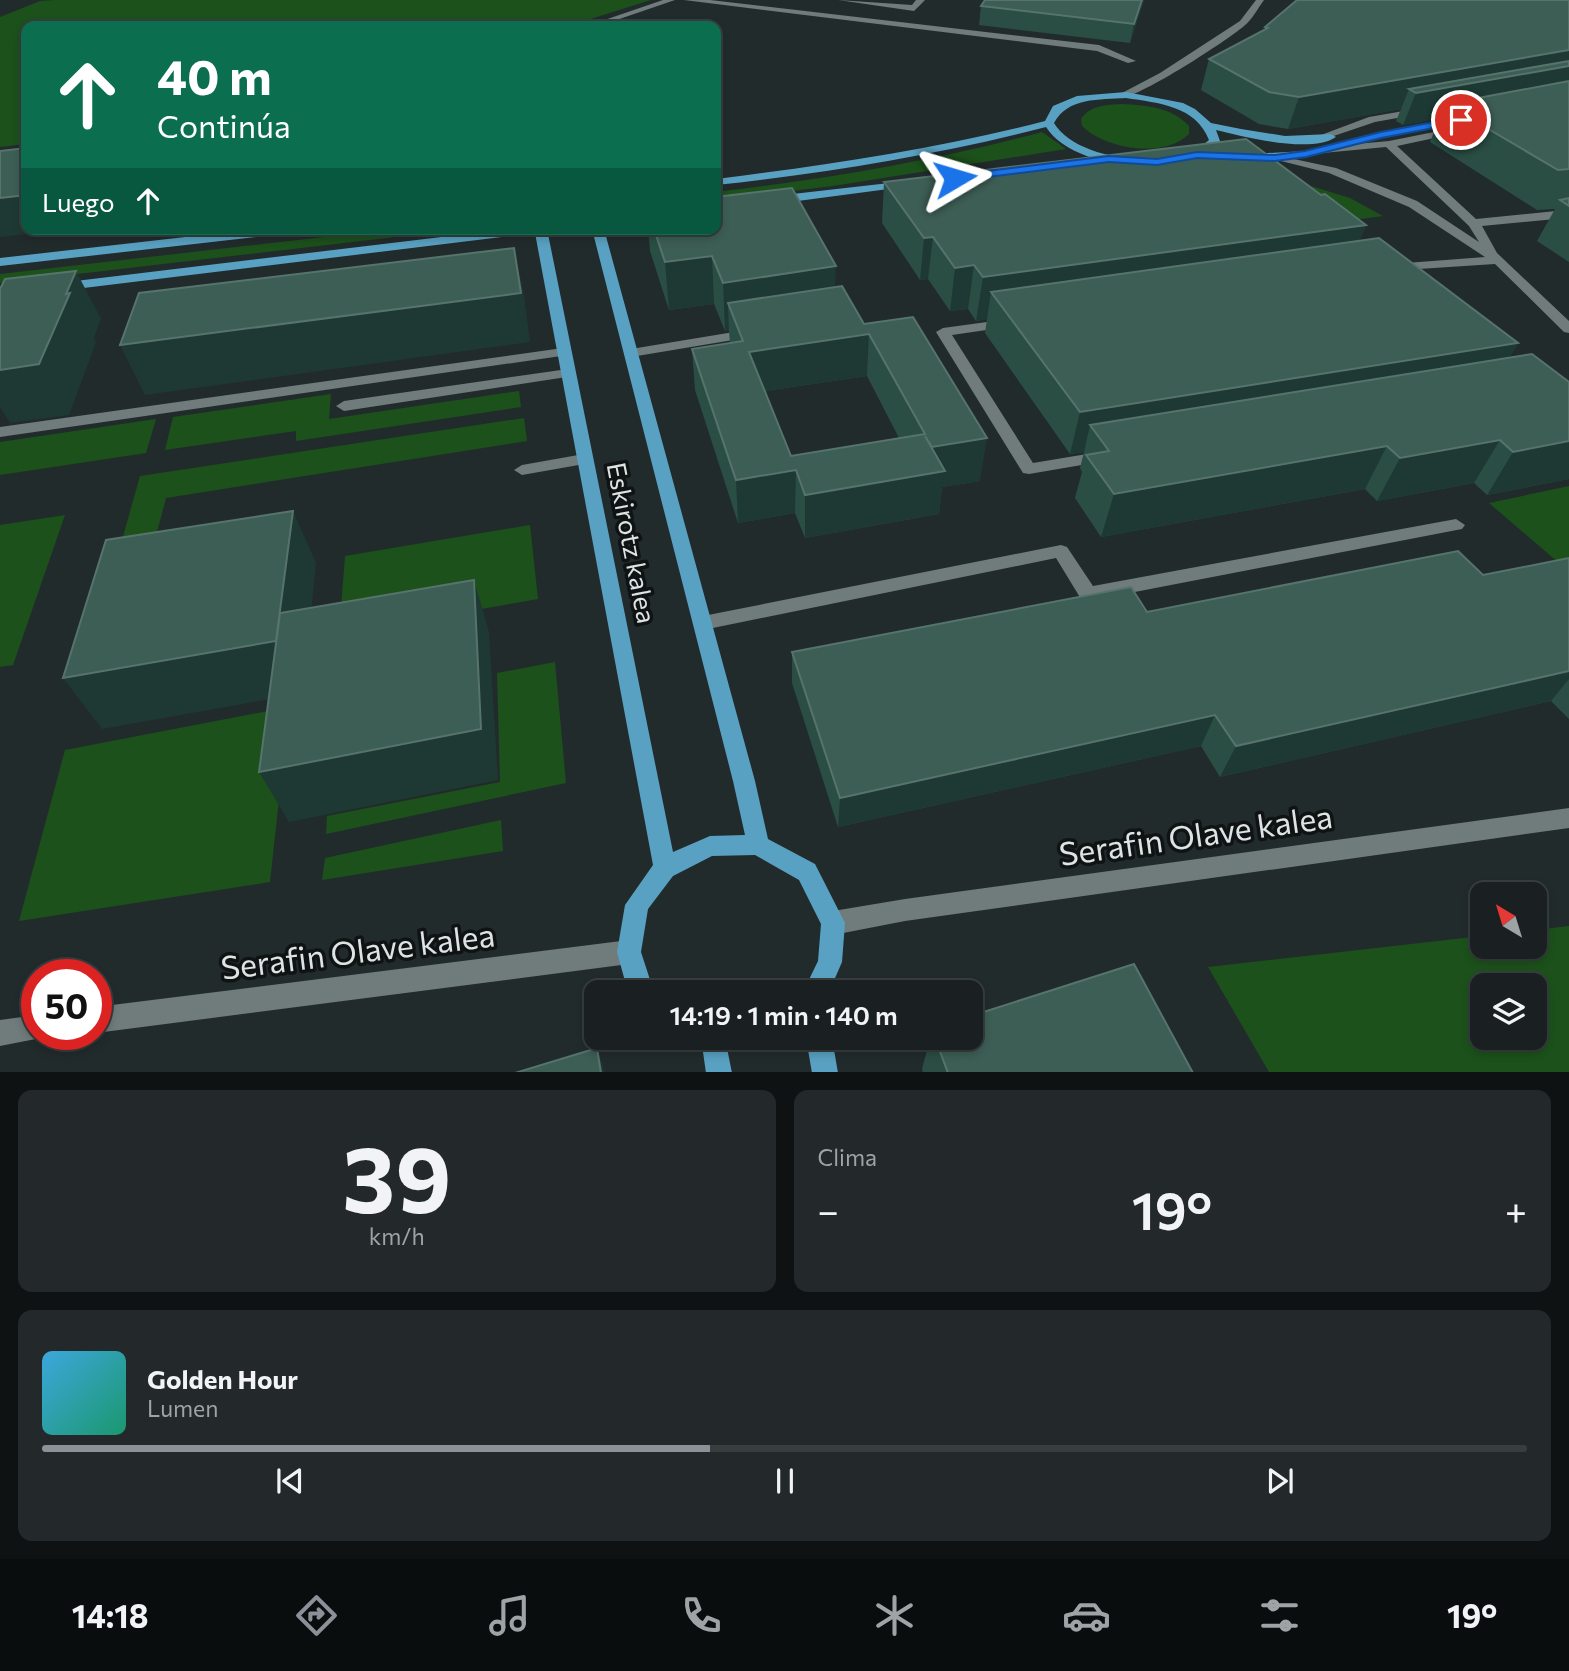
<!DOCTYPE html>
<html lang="es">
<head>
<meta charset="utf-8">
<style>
  body { margin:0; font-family:Commissioner,sans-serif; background:#23282a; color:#f1f3f6; height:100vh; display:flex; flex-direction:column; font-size:26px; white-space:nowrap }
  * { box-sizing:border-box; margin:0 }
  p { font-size:23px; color:#9fa3a5 }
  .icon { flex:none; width:38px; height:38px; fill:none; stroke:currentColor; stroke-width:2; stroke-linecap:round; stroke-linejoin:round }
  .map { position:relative; height:1072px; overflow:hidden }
  .side { display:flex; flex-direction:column; gap:18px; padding:18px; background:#0e1212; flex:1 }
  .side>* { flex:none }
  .banner { position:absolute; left:21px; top:21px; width:700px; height:214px; border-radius:14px; box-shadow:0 4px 10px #0003,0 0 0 2px #383e3f; background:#0b6e4f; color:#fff; overflow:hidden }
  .needle { width:46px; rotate:322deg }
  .tools { position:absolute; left:1470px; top:882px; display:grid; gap:14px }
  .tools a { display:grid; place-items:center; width:77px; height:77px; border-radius:14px; background:#1a2021; box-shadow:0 4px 10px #0003,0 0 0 2px #383e3f; font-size:35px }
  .speed { position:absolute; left:21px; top:959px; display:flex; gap:14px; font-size:35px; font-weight:700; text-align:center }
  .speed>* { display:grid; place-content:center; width:91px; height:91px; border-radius:50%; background:#1a2021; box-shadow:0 4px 10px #0003,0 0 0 2px #383e3f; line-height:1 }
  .speed .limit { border:10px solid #d22; background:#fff; color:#111 }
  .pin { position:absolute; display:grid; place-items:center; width:60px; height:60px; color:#fff; margin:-30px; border:4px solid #fff; border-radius:50%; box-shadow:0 2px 7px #0007 }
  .me { position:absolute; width:77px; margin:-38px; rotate:83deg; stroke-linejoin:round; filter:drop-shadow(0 0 5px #0008) }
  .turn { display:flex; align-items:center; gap:24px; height:147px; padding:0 21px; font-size:32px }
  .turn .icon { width:91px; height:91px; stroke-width:2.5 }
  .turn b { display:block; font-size:49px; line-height:60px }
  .then { display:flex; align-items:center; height:66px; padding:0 21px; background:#0003; gap:14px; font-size:26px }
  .big { font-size:52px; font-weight:600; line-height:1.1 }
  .side .card { flex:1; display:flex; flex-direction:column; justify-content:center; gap:10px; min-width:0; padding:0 24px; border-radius:14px; background:#23282a }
  .side .dial { align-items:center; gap:0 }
  .dial b { font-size:91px; line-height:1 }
  .song { display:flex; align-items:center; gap:21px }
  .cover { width:84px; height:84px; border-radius:10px; background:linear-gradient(135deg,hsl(200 70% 55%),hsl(160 70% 35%)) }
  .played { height:7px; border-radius:4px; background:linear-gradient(90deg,#8c9099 45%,#383e3f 45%) }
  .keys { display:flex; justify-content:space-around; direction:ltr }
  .heat { display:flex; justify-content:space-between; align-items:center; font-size:38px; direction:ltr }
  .side .tiles { flex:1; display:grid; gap:18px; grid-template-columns:1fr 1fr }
  .card:last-child { grid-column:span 2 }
  .trip { position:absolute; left:584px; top:980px; width:399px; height:70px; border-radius:14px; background:#1a2021; box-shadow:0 4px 10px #0003,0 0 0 2px #383e3f; font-weight:600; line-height:70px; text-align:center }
  .tabs { display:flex; height:112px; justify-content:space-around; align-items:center; background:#0a0d0d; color:#9fa3a5 }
  .tabs .icon { width:49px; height:49px }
  .tabs .active { color:#8c9099 }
  .tabs b { font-size:32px; color:#f1f3f6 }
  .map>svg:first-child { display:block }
  .green { fill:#1c511b; fill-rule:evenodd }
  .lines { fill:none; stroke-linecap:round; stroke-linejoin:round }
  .minor { fill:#707b7c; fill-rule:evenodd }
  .major { fill:#59a1c2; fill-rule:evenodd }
  .wall { fill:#2a4e44; fill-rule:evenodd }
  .shaded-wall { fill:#1e3933 }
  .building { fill:#3d5e55; stroke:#56736c; stroke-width:2; fill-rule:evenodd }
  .route { fill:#1a73e8; stroke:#114b97; stroke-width:2 }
  .labels { text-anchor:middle; stroke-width:7; stroke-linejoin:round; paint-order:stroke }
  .street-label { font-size:26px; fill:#dee4e4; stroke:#0f1313 }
  .near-street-label { font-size:32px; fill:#dee4e4; stroke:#0f1313 }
</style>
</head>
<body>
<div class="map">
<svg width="1569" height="1073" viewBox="0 0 1569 1073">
  <rect width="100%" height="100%" fill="#222b2c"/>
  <!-- green -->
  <path class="green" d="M 55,0 L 651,0 L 568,26 L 26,26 L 26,144 L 0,147 L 0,17 L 40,1 Z
    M 1121,104 C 1145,105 1172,107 1189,126 L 1189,134 C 1164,159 1105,149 1082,126 L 1081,119 C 1090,105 1107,105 1121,104 Z
    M 1042,132 L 1066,149 L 833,186 L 716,200 L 716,192 C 826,179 935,161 1042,132 Z
    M 1291,180 L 1350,198 L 1383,216 L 1317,225 Z
    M 394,229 L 464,229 L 0,283 L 0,274 Z
    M 519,391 L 521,407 L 296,441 L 296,431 L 165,450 L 173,417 L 331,394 L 329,419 Z
    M 524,418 L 527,441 L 166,498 L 150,559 L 115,565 L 140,476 Z
    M 156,419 L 146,453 L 0,475 L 0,442 Z
    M 1569,486 L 1569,569 L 1566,569 L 1489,503 Z
    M 65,515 L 13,665 L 0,667 L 0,525 Z
    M 530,525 L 538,599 L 339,634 L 345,556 Z
    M 555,662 L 566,783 L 326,834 L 327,816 L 500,782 L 497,673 Z
    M 289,707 L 270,882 L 19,921 L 65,750 Z
    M 501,820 L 503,851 L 322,880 L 325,858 Z
    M 1569,926 L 1569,1072 L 1269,1072 L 1208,967 L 1482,936 L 1482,947 L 1535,947 L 1535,930 ZM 1482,985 L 1535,985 L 1535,1038 L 1482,1038 Z"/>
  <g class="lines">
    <!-- minor -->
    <path class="minor" d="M 663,0 L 675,0 L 599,26 L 587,26 Z
      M 684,0 L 710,0 L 1099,45 L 1136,61 L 1128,63 L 1097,51 Z
      M 838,0 L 912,5 L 916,0 L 925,0 L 914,11 Z
      M 1256,0 L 1264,0 C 1258,8 1252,20 1244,26 C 1228,40 1139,98 1122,97 L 1122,93 L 1160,73 L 1240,21 Z
      M 1421,108 L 1426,111 L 1425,113 L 1375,122 L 1310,144 L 1305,141 L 1369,117 Z
      M 1454,128 L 1458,129 L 1458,133 L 1397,146 L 1476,219 L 1556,211 L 1569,213 L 1569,221 L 1556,219 L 1482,226 L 1497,253 L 1569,321 L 1569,333 L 1564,332 L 1495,264 L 1388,271 L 1387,268 L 1393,264 L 1485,257 L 1409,207 L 1329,173 L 1269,158 L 1275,155 L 1336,168 L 1417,201 L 1479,242 L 1469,226 L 1386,147 L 1323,153 L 1318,150 L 1323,147 L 1389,141 Z
      M 1009,319 L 1014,320 L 1014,326 L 952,335 L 1033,463 L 1105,451 L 1111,452 L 1113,456 L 1111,460 L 1029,474 L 1023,473 L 936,332 L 943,328 Z
      M 752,329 L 759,333 L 757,336 L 631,357 L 624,353 L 631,349 Z
      M 563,348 L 568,349 L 570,352 L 568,355 L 0,437 L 0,427 Z
      M 568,369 L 573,370 L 575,373 L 573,376 L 344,411 L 336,406 L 344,401 Z
      M 584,454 L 590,455 L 592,459 L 590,463 L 522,475 L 514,470 L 522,465 Z
      M 1456,519 L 1465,525 L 1462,529 L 1088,601 L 1081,599 L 1056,558 L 703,630 L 696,628 L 694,623 L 696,618 L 703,616 L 1061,545 L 1067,547 L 1093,586 Z
      M 1569,808 L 1569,828 L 905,921 L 833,935 L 824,931 L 821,923 L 824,915 L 833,911 L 905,899 Z
      M 629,940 L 638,943 L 641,952 L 638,961 L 629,964 L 96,1033 L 96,1007 Z
      M 37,1015 L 37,1034 L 47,1034 L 46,1037 L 0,1046 L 0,1020 Z"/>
    <!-- major -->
    <path class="major" d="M 1126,92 L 1183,103 L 1195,109 L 1211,123 L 1241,129 L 1285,136 L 1331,134 L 1336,137 C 1311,154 1245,137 1216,130 L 1220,141 C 1186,181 1074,171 1046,127 C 938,155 827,173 716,185 L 716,179 C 827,165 937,149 1045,121 L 1053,106 L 1077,96 ZM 1126,98 C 1159,103 1196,106 1209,140 C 1176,171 1078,163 1054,123 C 1068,97 1099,100 1126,98 Z
      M 1459,118 L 1463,119 L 1463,123 L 1381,138 L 1306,157 L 1249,160 L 1243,157 L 1249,154 L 1306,151 L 1381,132 Z
      M 907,181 L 911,182 L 911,186 L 775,204 L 769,200 L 775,196 Z
      M 257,229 L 298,229 L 292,233 L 0,266 L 0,258 Z
      M 508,229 L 547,229 L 673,852 L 710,836 L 745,835 L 733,781 L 592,229 L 604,229 L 755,781 L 768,839 L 815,864 L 845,923 L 842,962 L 829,992 L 803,992 L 818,961 L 821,924 L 799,880 L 755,855 L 712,856 L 673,876 L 648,909 L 641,952 L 654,992 L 628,992 L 617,952 L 625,905 L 653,865 L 535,233 L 59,291 L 52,287 L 59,283 Z
      M 701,1038 L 725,1038 L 732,1073 L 706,1073 Z
      M 806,1038 L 832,1038 L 838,1073 L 812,1073 Z"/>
  </g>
  <!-- wall -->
  <path class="wall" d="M 1144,0 L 1130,43 L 979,25 L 981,6 Z
    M 1569,0 L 1569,262 L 1537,241 L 1555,209 L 1537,210 L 1430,142 L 1440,118 L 1403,125 L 1396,121 L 1401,109 L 1288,129 L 1259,124 L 1201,90 L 1209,59 L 1265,29 L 1265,27 Z
    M 884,182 L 1321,195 L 1366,225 L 1359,241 L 1518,343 L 1509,358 L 1569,382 L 1569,479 L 1487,495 L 1474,483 L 1377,501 L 1365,489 L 1101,537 L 1075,498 L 1082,472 L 1080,468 L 1084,452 L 1070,454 L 985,333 L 987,319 L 976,321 L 968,309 L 950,311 L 928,279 L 920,280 L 882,223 Z
    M 648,229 L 716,229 L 835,287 L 864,324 L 980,481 L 942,487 L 939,514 L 805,538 L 795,513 L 738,523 L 695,390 L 692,349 L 730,343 L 729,331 L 725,331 L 714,304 L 669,310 L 650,251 ZM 867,376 L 899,438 L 791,456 L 765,391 Z
    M 1569,558 L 1569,719 L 1551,701 L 1220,777 L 1201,746 L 838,827 L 792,683 L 792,652 L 1483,575 Z
    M 930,1038 L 971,1038 L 1193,1073 L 923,1073 L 922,1069 Z"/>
  <!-- shaded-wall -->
  <path class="shaded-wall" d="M 1142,0 L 1144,0 L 1130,43 L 1134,24 Z
    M 1569,50 L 1569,93 L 1446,104 L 1440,118 L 1403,125 L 1416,93 L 1409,89 L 1401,109 L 1288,129 L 1299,97 Z
    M 26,195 L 26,229 L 70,229 L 0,237 L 0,198 Z
    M 1366,225 L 1348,267 L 991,292 L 987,319 L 976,321 L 983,277 Z
    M 933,237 L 928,279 L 920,280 L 924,238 Z
    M 514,248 L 524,295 L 530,342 L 145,395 L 120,345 Z
    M 712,256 L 714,304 L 669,310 L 665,262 Z
    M 974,265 L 968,309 L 950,311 L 955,268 Z
    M 836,266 L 834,314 L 728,303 L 729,331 L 725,331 L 723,283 Z
    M 76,271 L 101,319 L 94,338 L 96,342 L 69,415 L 10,423 L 0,407 L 0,370 L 66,294 Z
    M 869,334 L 867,376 L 750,393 L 749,352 Z
    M 1518,343 L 1494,385 L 1090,425 L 1084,452 L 1070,454 L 1080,412 Z
    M 987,438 L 980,481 L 942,487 L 939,514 L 805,538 L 805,495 L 932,447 Z
    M 1500,440 L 1474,483 L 1377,501 L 1400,458 Z
    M 1569,441 L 1569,479 L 1487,495 L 1513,452 Z
    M 1387,446 L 1365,489 L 1101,537 L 1114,494 Z
    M 796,470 L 795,513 L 738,523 L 736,480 Z
    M 293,511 L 316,563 L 303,693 L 102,729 L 63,678 Z
    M 474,580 L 489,632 L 498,780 L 289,822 L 259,772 Z
    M 1569,671 L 1569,679 L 1551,701 L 1220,777 L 1236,746 Z
    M 1215,715 L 1201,746 L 838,827 L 840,798 Z
    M 597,1048 L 605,1073 L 601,1073 Z"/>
  <!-- building -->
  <path class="building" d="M 985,0 L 1142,0 L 1134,24 L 981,6 Z
    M 1297,0 L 1569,0 L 1569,50 L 1299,97 L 1269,92 L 1209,59 L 1268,28 L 1265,27 Z
    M 1569,61 L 1569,66 L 1416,93 L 1409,89 Z
    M 1569,81 L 1569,169 L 1558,170 L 1446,104 Z
    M 1246,139 L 1321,195 L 1325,194 L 1366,225 L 983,277 L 974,265 L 955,268 L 933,237 L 924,238 L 884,182 Z
    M 26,148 L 26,195 L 0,198 L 0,151 Z
    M 792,188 L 836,266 L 723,283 L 712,256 L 665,262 L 654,229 L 716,229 L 716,197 Z
    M 1569,198 L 1569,206 L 1560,200 Z
    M 1379,238 L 1518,343 L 1080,412 L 991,292 Z
    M 514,248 L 521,293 L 120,345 L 139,293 Z
    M 76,271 L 66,294 L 70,293 L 39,364 L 0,370 L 0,289 L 5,279 Z
    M 842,286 L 864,324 L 913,317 L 987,438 L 932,447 L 925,436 L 945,471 L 805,495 L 796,470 L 736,480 L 692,349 L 743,341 L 728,303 ZM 869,334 L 925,434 L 791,456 L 749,352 Z
    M 1532,354 L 1569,382 L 1569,441 L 1513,452 L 1500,440 L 1400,458 L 1387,446 L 1114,494 L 1086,455 L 1109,451 L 1090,425 Z
    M 293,511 L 276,641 L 63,678 L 106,540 Z
    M 1458,551 L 1483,575 L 1569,558 L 1569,671 L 1236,746 L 1215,715 L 840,798 L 792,652 L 1131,587 L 1147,612 Z
    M 474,580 L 481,729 L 259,772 L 280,613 Z
    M 1134,964 L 1193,1073 L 948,1073 L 935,1038 L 971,1038 L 971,1016 Z
    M 597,1048 L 601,1073 L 515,1073 Z"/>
  <!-- route -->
  <path class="route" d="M 1461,117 L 1465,118 L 1465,122 L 1381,138 L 1306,157 L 1275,161 L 1197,158 L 1157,165 L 1109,162 L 955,181 L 950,178 L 955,175 L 1109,156 L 1157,159 L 1197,152 L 1275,155 L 1305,151 L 1381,132 Z"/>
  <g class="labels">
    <!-- street labels -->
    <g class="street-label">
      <text transform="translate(631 543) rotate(79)" y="9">Eskirotz kalea</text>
    </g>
    <!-- near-street labels -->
    <g class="near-street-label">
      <text transform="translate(1196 836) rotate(-8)" y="11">Serafin Olave kalea</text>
      <text transform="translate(358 952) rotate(-7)" y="11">Serafin Olave kalea</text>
    </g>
  </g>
</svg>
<div class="tools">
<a><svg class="needle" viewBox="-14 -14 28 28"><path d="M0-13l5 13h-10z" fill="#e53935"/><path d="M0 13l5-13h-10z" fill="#9fa3a5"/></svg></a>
<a><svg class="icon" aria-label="layers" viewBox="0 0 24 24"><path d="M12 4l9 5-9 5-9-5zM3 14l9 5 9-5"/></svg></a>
</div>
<div class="speed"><div class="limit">50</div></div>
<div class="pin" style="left:1461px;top:120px;background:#d93025"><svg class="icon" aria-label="arrive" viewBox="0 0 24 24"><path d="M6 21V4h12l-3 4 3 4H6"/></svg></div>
<svg class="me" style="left:955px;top:178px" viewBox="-20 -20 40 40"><path d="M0-17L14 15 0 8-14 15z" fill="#1a73e8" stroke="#fff" stroke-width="4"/></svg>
<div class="trip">14:19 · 1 min · 140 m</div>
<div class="banner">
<div class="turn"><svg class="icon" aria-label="ahead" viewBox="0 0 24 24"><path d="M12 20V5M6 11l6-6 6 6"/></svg><div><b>40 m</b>Continúa</div></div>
<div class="then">Luego<svg class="icon" aria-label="ahead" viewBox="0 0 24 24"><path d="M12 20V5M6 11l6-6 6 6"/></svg></div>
</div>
</div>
<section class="side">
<div class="tiles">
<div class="card dial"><b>39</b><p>km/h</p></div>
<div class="card"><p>Clima</p>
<div class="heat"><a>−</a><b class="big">19°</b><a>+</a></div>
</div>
<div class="card">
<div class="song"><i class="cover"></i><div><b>Golden Hour</b><p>Lumen</p></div></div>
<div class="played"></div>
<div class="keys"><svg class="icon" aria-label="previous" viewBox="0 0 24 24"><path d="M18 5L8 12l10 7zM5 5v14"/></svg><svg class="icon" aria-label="pause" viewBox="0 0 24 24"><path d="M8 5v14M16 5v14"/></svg><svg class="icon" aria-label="next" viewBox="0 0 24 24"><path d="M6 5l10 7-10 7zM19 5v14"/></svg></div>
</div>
</div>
</section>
<nav class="tabs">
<b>14:18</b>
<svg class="icon active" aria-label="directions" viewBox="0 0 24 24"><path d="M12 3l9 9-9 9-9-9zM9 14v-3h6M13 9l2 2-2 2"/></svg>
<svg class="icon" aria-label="music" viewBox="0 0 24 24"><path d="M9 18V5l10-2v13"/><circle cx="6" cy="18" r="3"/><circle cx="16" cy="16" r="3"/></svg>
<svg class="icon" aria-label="phone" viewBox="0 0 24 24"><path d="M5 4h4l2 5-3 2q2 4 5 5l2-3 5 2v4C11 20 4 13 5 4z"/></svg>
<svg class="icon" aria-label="climate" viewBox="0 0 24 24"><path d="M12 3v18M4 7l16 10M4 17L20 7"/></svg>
<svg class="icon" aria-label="car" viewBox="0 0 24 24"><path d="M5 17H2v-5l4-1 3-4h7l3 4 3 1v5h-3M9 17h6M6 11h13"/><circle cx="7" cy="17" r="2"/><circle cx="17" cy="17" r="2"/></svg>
<svg class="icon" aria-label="filters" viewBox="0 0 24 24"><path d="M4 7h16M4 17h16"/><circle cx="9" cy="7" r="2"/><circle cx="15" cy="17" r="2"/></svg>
<b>19°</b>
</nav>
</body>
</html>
